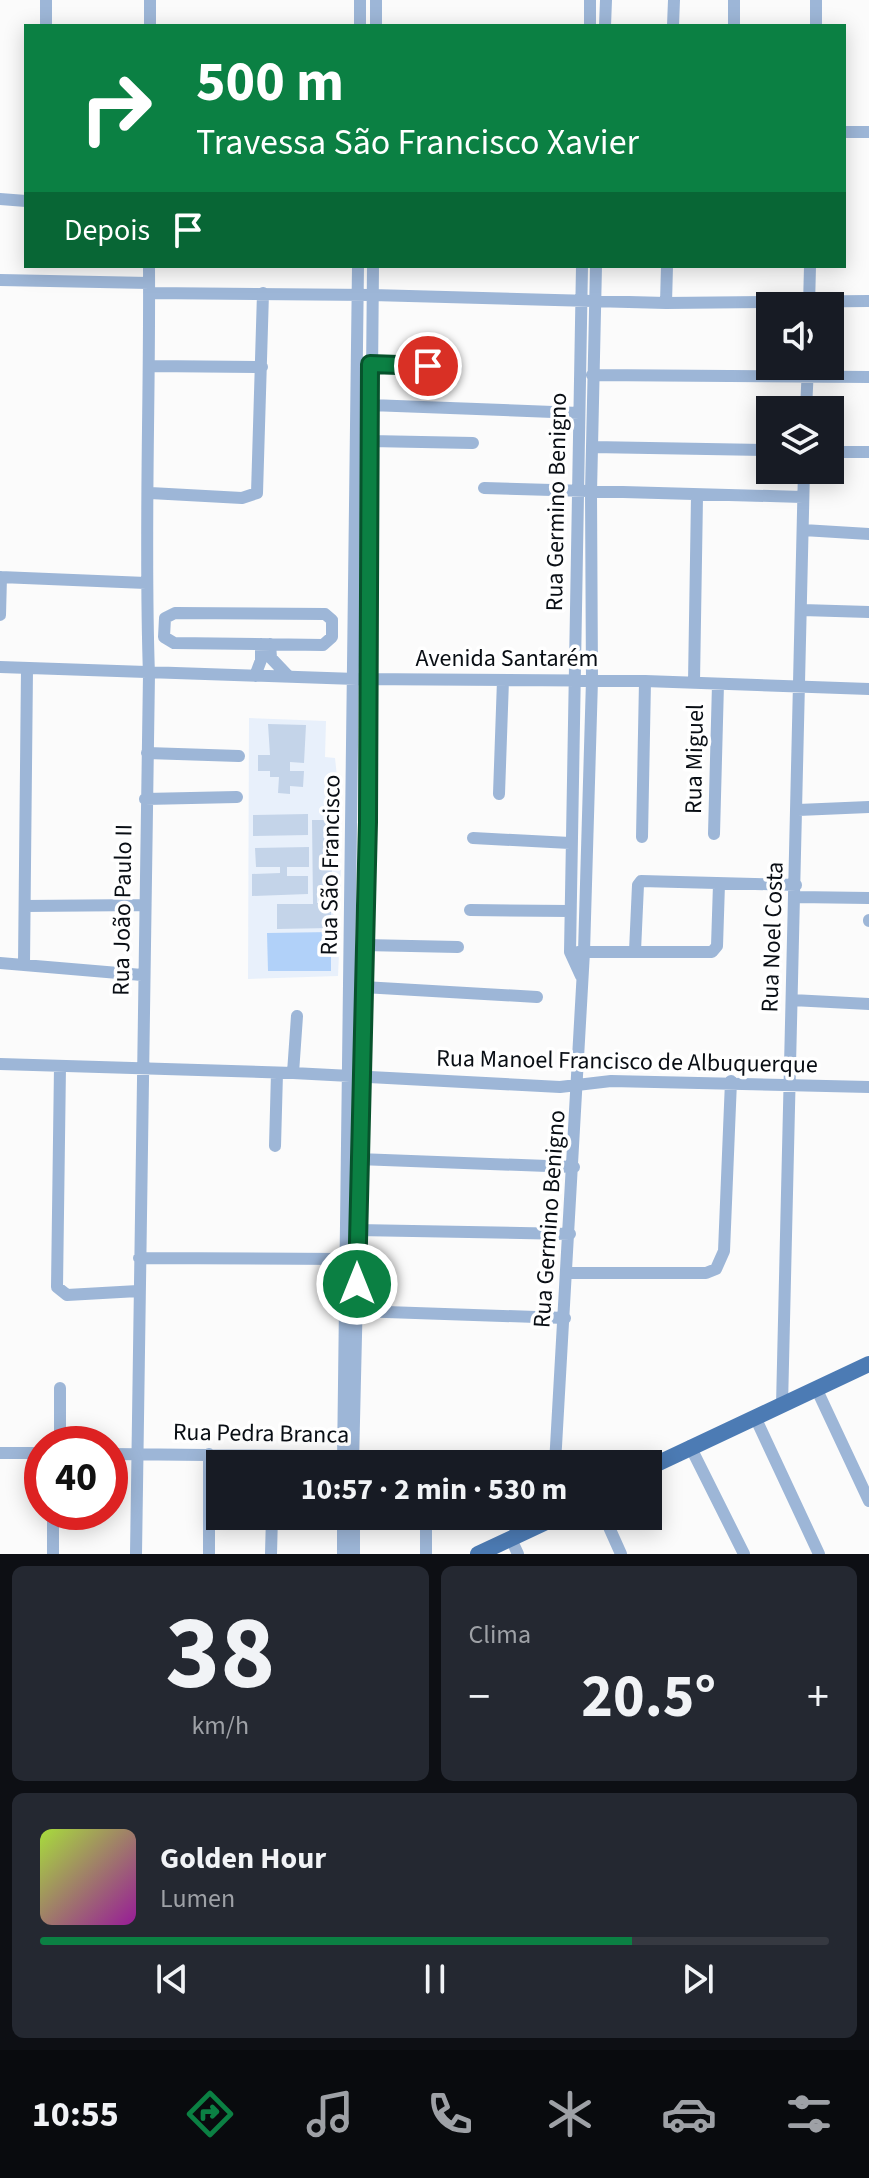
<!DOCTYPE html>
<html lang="pt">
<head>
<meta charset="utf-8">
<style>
  body { margin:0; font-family:"Source Sans 3",sans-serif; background:#242831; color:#f1f3f6; height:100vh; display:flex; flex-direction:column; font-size:30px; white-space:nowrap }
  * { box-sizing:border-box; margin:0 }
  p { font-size:26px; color:#9ea1a6 }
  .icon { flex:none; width:44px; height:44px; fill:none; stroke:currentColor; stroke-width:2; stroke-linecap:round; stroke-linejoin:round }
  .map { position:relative; height:1554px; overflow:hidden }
  .panel { display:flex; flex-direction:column; gap:12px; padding:12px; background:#0d0f14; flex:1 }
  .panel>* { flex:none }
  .guide { position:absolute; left:24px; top:24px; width:822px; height:244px; border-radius:0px; box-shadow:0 4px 20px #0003; background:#0b8043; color:#fff; overflow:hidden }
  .buttons { position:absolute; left:756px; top:292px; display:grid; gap:16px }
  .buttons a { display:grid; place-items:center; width:88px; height:88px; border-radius:0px; background:#171b24; box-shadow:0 4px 20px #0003; font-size:40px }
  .speed { position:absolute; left:24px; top:1426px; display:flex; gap:16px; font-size:40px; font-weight:700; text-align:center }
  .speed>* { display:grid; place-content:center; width:104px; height:104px; border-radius:50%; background:#171b24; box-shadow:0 4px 20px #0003; line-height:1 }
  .speed .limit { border:12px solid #d22; background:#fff; color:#111 }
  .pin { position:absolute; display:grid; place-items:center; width:68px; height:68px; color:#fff; margin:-34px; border:4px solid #fff; border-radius:50%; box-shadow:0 2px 8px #0007 }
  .me { position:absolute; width:88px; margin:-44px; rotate:0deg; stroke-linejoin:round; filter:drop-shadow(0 0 6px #0008) }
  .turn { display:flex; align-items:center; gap:28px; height:168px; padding:0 40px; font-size:36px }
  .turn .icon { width:104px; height:104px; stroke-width:2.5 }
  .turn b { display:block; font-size:56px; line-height:68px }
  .then { display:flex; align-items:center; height:76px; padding:0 40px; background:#0003; gap:16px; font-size:30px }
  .big { font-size:60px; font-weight:700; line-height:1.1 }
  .panel .widget { flex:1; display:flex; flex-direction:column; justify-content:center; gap:12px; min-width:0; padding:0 28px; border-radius:12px; background:#242831 }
  .panel .dial { align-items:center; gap:0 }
  .dial b { font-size:104px; line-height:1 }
  .song { display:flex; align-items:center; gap:24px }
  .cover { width:96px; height:96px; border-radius:12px; background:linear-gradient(135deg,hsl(80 70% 55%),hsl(300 70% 35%)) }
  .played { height:8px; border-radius:4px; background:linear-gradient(90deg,#0b8043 75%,#363941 75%) }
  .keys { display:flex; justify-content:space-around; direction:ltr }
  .heat { display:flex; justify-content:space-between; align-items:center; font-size:44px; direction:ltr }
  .panel .tiles { flex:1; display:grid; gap:12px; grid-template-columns:1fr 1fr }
  .widget:last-child { grid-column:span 2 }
  .trip { position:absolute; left:206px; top:1450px; width:456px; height:80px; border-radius:0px; background:#171b24; box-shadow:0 4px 20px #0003; font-weight:700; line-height:80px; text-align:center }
  .menu { display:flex; height:128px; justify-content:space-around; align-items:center; background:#090b0e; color:#9ea1a6 }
  .menu .icon { width:56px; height:56px }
  .menu .current { color:#0b8043 }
  .menu b { font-size:36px; color:#f1f3f6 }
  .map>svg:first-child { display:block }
  .built { fill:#e8f0fb }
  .green { fill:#b1d1f9 }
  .building { fill:#c4d4e9 }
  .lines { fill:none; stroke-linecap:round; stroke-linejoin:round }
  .minor { stroke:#9db6d7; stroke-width:12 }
  .major { stroke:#4c7bb4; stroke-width:16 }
  .route-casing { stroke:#07532c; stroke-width:20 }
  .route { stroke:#0b8043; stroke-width:14 }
  .labels { text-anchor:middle; stroke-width:7; stroke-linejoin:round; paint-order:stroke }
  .street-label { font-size:24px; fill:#090e14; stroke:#fff }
</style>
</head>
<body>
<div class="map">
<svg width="869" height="1554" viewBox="0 0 869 1554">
  <rect width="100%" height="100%" fill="#fbfbfb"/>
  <!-- built -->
  <path class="built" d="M 249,718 L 326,721 L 325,757 L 335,758 L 340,804 L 341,825 L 334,825 L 334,861 L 341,862 L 340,900 L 334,900 L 333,929 L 340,930 L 338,976 L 248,979 Z"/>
  <!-- green -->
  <path class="green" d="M 331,932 L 331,971 L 268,971 L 267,933 Z"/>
  <!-- building -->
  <path class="building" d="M 268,724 L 306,725 L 304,763 L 290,762 L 290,771 L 304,771 L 303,787 L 290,786 L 290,794 L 278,793 L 279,777 L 270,777 L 270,771 L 258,771 L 258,755 L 270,755 Z
    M 308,814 L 308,835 L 253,836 L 253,815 Z
    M 312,820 L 332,820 L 332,888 L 317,888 L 317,903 L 331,903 L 331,928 L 277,929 L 277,904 L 313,904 Z
    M 309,847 L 309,867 L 287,867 L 287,876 L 308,876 L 308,894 L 252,896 L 252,874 L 280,873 L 280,867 L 256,867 L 255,848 Z"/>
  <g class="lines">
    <!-- minor -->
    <path class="minor" d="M 150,0 L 150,26
      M 46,26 L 46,0
      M 360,26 L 360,0
      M 376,26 L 376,0
      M 590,26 L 590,0
      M 605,26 L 606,0
      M 673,26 L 674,0
      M 734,26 L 734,0
      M 816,26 L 816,0
      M 844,132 L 869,132
      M 0,199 L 26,201
      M 0,280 L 149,283
      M 149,293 L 372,295 L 666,303 L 869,301
      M 666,303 L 667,266
      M 809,306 L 810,266
      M 370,364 L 456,367
      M 150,366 L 262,367
      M 592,375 L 869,377
      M 370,405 L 579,413
      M 806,410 L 808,366
      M 370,441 L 473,443
      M 592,447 L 770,450
      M 830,452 L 869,452
      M 484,488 L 803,497
      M 150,493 L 242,498 L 257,493 L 263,293
      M 803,530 L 869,534
      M 0,577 L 146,583
      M 802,610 L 869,612
      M 175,613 L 325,614 L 332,620 L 332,637 L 323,645 L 174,643 L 164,637 L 165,618 Z
      M 0,615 L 1,577
      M 270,644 L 271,658 L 289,677
      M 0,667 L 356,679 L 645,681 L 869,689
      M 255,676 L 261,660 L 261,644
      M 694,682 L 697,497
      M 147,753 L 239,756
      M 499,794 L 503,680
      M 145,799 L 237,797
      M 798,810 L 869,807
      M 714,834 L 718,684
      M 642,837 L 645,681
      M 473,838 L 570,843
      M 796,897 L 869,898
      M 25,906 L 145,905
      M 470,910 L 570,911
      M 869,921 L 869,920
      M 364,945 L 458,947
      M 635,951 L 638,885 L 641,881 L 796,885
      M 578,952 L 712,952 L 717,946 L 719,884
      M 0,963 L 142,975
      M 24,964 L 27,669
      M 581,976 L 570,952 L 582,266
      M 363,987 L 537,997
      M 792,1000 L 869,1004
      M 0,1064 L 293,1073 L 560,1087 L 611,1081 L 869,1087
      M 60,1066 L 57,1287 L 67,1295 L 138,1291
      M 293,1073 L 297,1016
      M 275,1146 L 277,1073
      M 358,1159 L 574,1167
      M 357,1230 L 570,1234
      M 139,1258 L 345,1259
      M 569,1273 L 706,1273 L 716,1269 L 724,1251 L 731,1081
      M 357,1311 L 565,1318
      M 817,1390 L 869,1501
      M 782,1406 L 804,470
      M 755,1417 L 819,1554
      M 60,1444 L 60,1388
      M 690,1446 L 744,1554
      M 0,1453 L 42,1453
      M 110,1454 L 659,1460
      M 343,1464 L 358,266
      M 353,1464 L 368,822 L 373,266
      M 555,1464 L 584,952 L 592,680 L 591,492 L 596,266
      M 354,1516 L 354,1554
      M 426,1516 L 426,1554
      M 604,1516 L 621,1554
      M 511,1539 L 518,1554
      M 53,1554 L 53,1512
      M 136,1554 L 149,674 C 144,538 150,402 149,266
      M 209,1554 L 209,1454
      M 271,1554 L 272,1516
      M 343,1554 L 343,1516"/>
    <!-- major -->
    <path class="major" d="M 648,1468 L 869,1364
      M 478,1554 L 559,1516"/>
  </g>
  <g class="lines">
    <!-- route casing -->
    <g class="route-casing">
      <path id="route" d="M 357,1284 L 368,822 L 370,364 L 428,366"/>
    </g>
    <!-- route -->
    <use href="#route" class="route"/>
  </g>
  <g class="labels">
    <!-- street labels -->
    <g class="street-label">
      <text transform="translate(556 502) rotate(-89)" y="8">Rua Germino Benigno</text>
      <text x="507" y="666">Avenida Santarém</text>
      <text transform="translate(694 759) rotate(-89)" y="8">Rua Miguel</text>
      <text transform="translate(330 865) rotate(-89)" y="8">Rua São Francisco</text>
      <text transform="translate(122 910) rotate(-89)" y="8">Rua João Paulo II</text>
      <text transform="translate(772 937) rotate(-88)" y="8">Rua Noel Costa</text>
      <text transform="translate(627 1061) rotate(1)" y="8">Rua Manoel Francisco de Albuquerque</text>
      <text transform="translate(549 1219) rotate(-86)" y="8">Rua Germino Benigno</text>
      <text transform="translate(261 1433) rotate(1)" y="8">Rua Pedra Branca</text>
    </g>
  </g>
</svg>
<div class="buttons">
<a><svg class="icon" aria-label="sound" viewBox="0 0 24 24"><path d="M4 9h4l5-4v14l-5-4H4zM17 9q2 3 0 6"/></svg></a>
<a><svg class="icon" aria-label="layers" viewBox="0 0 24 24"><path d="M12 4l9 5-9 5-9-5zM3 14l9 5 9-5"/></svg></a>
</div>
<div class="speed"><div class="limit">40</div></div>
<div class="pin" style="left:428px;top:366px;background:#d93025"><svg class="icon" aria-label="arrive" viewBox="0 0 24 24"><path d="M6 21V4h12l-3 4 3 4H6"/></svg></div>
<svg class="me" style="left:357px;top:1284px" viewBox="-20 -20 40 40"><circle r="17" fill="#0b8043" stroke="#fff" stroke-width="3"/><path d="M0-11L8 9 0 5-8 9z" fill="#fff"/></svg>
<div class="trip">10:57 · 2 min · 530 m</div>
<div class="guide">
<div class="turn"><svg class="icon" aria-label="right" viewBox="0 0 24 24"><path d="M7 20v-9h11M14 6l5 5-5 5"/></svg><div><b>500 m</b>Travessa São Francisco Xavier</div></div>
<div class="then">Depois<svg class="icon" aria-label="arrive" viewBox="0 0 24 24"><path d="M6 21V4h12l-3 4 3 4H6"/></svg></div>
</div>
</div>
<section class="panel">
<div class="tiles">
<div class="widget dial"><b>38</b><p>km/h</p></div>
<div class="widget"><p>Clima</p>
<div class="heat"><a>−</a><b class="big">20.5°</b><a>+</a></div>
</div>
<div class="widget">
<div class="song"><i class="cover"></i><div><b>Golden Hour</b><p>Lumen</p></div></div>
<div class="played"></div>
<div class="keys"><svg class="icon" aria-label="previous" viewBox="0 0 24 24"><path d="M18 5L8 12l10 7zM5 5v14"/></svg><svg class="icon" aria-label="pause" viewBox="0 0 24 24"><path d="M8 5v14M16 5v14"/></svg><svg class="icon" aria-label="next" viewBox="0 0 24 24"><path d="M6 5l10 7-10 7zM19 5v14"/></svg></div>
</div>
</div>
</section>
<nav class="menu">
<b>10:55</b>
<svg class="icon current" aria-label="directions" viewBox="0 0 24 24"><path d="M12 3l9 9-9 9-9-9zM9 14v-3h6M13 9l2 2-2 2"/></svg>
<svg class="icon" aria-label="music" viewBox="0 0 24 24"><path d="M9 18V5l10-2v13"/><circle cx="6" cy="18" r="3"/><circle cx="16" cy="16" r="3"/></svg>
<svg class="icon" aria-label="phone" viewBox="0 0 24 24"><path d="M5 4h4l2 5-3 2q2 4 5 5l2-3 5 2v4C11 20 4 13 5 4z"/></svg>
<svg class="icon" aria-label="climate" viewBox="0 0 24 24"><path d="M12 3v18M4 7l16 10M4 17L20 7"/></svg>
<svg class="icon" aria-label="car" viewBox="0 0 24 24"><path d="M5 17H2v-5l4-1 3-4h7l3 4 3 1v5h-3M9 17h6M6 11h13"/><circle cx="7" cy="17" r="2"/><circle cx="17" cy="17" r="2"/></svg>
<svg class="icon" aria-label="filters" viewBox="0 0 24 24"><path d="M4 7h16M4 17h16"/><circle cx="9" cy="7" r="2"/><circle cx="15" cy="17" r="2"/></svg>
</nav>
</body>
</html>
